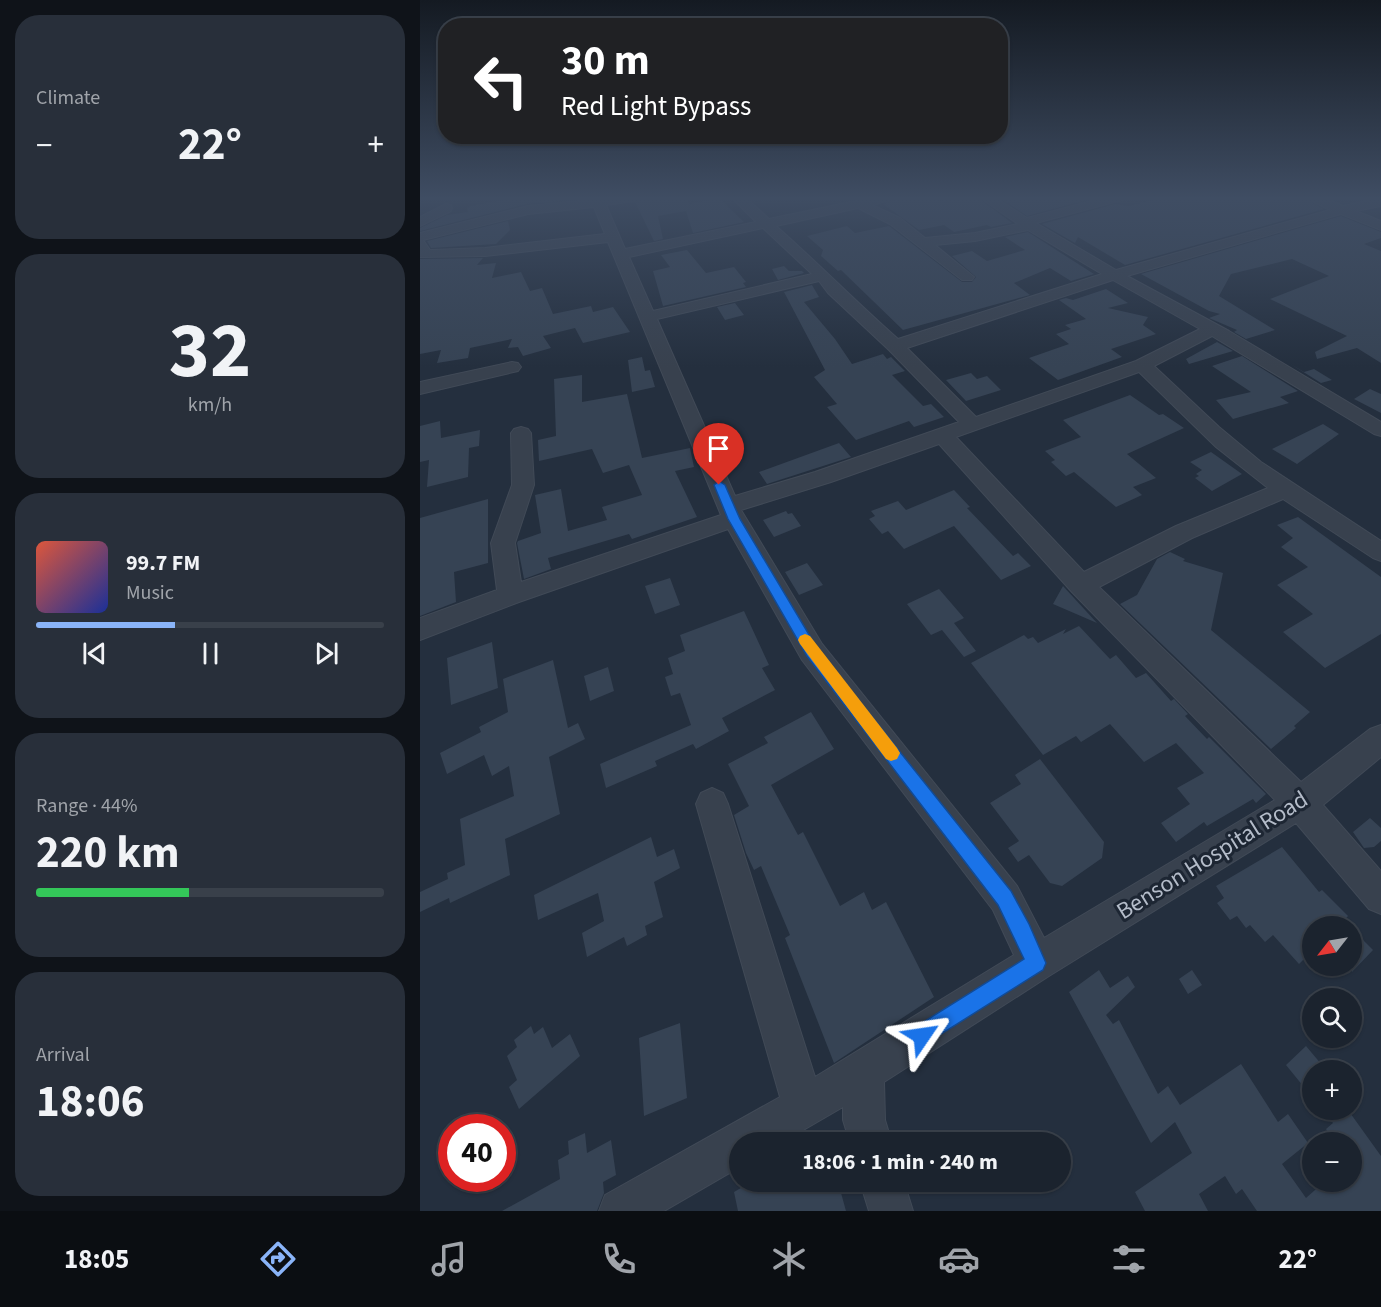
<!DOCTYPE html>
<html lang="en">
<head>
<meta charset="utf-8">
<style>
  body { margin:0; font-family:"Source Sans 3",sans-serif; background:#282f3a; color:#f1f3f6; height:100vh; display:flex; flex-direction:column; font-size:22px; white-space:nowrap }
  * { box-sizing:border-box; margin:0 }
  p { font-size:20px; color:#a0a4aa }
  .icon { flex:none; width:33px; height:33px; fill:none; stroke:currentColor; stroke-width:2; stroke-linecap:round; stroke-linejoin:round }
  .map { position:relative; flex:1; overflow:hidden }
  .side { display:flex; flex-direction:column; gap:15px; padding:15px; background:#0f1319; width:420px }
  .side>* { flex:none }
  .banner { position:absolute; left:18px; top:18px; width:570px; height:126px; border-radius:24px; box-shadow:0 2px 4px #0004,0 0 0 2px #39404a; background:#202124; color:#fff; overflow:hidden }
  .needle { width:39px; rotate:239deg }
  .buttons { position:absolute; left:882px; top:916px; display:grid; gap:12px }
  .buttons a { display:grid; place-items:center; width:60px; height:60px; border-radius:50%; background:#1b232e; box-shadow:0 2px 4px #0004,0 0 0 2px #39404a; font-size:30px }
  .speed { position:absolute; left:18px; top:1114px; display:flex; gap:12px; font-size:30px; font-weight:700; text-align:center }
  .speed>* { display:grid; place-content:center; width:78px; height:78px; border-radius:50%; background:#1b232e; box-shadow:0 2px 4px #0004,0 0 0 2px #39404a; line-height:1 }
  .speed .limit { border:9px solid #d22; background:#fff; color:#111 }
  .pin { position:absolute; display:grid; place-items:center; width:51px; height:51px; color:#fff; margin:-62px -26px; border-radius:50% 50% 50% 0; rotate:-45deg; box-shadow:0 0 6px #0007 }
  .pin .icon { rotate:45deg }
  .me { position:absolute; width:66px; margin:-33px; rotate:58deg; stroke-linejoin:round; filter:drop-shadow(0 0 4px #0008) }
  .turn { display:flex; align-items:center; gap:21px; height:126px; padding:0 24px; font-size:27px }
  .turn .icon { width:78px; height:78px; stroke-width:2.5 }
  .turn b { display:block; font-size:42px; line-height:51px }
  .big { font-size:45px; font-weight:700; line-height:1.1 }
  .side .card { flex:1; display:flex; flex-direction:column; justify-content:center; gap:9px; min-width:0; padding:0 21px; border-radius:24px; background:#282f3a }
  .side .dial { align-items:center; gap:0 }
  .dial b { font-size:78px; line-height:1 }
  .song { display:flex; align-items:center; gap:18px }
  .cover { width:72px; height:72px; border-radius:9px; background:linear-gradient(135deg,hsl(10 70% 55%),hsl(230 70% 35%)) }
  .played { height:6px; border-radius:3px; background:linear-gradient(90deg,#8ab4f8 40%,#39404a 40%) }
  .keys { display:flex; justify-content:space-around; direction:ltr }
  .heat { display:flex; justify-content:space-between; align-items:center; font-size:33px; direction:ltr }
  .charge { height:9px; border-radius:4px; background:linear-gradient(90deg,#34c759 44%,#39404a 0) }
  .trip { position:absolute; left:309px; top:1132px; width:342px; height:60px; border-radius:30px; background:#1b232e; box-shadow:0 2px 4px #0004,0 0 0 2px #39404a; font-weight:700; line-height:60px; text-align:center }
  .dock { display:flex; height:96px; justify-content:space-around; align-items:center; background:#0b0e12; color:#a0a4aa }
  .dock .icon { width:42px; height:42px }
  .dock .current { color:#8ab4f8 }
  .dock b { font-size:27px; color:#f1f3f6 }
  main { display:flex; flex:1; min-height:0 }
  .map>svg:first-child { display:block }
  .building { fill:#364354 }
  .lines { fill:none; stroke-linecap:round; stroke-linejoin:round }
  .minor-casing { stroke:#414a57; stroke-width:2 }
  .minor { fill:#38414e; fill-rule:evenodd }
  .route { fill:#1a73e8; stroke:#114b97; stroke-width:1.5 }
  .slow { fill:#f59e0b }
  .labels { text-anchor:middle; stroke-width:6; stroke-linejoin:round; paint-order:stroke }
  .near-street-label { font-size:24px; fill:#b4bcc9; stroke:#1d2633 }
</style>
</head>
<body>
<main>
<section class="side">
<div class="card"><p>Climate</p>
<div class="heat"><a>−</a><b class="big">22°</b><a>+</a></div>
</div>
<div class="card dial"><b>32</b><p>km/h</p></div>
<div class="card">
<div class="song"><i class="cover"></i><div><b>99.7 FM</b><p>Music</p></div></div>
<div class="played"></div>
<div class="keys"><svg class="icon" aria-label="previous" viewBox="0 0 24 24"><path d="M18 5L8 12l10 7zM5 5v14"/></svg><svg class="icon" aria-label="pause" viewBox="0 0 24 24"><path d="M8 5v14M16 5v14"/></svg><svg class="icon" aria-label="next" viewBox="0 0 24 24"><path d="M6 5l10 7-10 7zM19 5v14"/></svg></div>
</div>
<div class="card"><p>Range · 44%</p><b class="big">220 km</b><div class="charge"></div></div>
<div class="card"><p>Arrival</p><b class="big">18:06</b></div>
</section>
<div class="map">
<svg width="961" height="1211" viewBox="0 0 961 1211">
  <rect width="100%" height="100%" fill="#242f3e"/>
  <!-- building -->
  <path class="building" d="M 99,197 L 140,197 L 140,201 L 107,204 L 0,231 L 0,228 L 27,215 L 48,212 L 47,208 L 50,206 Z
    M 221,197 L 266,197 L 269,204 L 299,198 L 324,222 L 273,233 L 266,211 L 238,216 L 243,239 L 234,241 L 215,202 Z
    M 483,197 L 519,197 L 519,201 L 537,197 L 557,197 L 592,223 L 571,227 L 567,225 L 534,232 L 524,225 L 499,230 L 463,204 Z
    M 579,197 L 677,197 L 607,216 Z
    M 746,197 L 882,197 L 904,209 L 705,265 L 658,237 L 655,243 L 622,224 L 695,204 L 708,206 Z
    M 921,216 L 961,232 L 961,238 L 944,244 L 961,251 L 961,363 L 937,348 L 897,359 L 895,352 L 927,336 L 850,299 L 909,276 L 872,259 L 811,274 L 799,296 L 855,330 L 826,339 L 814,332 L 817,330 L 789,318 L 800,314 L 789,311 L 721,274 Z
    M 88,221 L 90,230 L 76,244 L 11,248 L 7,241 Z
    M 427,226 L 435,233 L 469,226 L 542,282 L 552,282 L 556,277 L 532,256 L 552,251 L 567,261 L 605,250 L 585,237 L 608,232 L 674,274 L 651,281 L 630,268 L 594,283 L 610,295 L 483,330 L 421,270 L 418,271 L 401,256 L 403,250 L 387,236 Z
    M 267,250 L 286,273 L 314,267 L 326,282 L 323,283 L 326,287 L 243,306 L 233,271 L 250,267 L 241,255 Z
    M 63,258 L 57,265 L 76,263 L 72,278 L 101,272 L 110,291 L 122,288 L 133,314 L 171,306 L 173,312 L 193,307 L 210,332 L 163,343 L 155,328 L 123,336 L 131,348 L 103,356 L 98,347 L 88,348 L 92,339 L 50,348 L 48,358 L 17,363 L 21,350 L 0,354 L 0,259 Z
    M 364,266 L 369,271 L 382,271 L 384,273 L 358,280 L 352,269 Z
    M 392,285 L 399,297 L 384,302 L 415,339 L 432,364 L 463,354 L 467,359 L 471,357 L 485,371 L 472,375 L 503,406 L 511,404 L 524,417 L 494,427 L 489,421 L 436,440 L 407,407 L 417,404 L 394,377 L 405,370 L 364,292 Z
    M 686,289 L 708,303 L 688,308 L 728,317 L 723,325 L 736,334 L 691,349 L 702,357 L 638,380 L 609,358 L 649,344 L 636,334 L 651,329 L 645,325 L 666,319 L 639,300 L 646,298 L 653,300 Z
    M 315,303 L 324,315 L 305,320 L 297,307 Z
    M 797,342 L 813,351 L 769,364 L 766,359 Z
    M 822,356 L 878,391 L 860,397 L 869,403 L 813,419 L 796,400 L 831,392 L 792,366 Z
    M 222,357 L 225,371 L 230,370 L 235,387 L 212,392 L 208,360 Z
    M 869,363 L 884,372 L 894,369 L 912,380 L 901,383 Z
    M 551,373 L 557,379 L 567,376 L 581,390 L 546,401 L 526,380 Z
    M 162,375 L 162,402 L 207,394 L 222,458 L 270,448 L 274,467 L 255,471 L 277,517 L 212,539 L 209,534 L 128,558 L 131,569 L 104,579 L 97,543 L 98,541 L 121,533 L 115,495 L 141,489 L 148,531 L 187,520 L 182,507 L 222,495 L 209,465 L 183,473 L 172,449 L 119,461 L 118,440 L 136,436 L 134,379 Z
    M 950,389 L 961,394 L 961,413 L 934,399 Z
    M 710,395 L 739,415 L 743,414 L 764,428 L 707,454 L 736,478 L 713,487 L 722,495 L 696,507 L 654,472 L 646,476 L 631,462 L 635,460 L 625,451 L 661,437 L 643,420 Z
    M 20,421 L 21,438 L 60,430 L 59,446 L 49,448 L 48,477 L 7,487 L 9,460 L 0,462 L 0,426 Z
    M 903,424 L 919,434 L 877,464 L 852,449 Z
    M 419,443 L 431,457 L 347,484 L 339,472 Z
    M 791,452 L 822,474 L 792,491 L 775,478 L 779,476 L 776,474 L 782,470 L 770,462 Z
    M 534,490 L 550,507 L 547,508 L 593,556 L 598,553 L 611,566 L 581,580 L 534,526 L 484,549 L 468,531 L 462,534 L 449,519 L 455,516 L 451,511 L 478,501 L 486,510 Z
    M 68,499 L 68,563 L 34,572 L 36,602 L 0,616 L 0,518 Z
    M 366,511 L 368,514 L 372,513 L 381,526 L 354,537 L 343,520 Z
    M 878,517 L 961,577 L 961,634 L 905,668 L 863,632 L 893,614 L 857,585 L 888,567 L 861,547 L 873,538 L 857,525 Z
    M 750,552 L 765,559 L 763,561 L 803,573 L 791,630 L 890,712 L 874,726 L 876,728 L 851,749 L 700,604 L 717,595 L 737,559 Z
    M 387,563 L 403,585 L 379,595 L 365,572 Z
    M 250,578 L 260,605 L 235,614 L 225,586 Z
    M 643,586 L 677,623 L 633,604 Z
    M 519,589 L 544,618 L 534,623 L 556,651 L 544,657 L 522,630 L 511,635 L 487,604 Z
    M 324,611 L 349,665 L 342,668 L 355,690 L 302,718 L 309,731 L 276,749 L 273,744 L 235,761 L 237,766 L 186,788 L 180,764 L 271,725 L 260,693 L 251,696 L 245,677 L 253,674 L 248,658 L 265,651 L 260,635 Z
    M 659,626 L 690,659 L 696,655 L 716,678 L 726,673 L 751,701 L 754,699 L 768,714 L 765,716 L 787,739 L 789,737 L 846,794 L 836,803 L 833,799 L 787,826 L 784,822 L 756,842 L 741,823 L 770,804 L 757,788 L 784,773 L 756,743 L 724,762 L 690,724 L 661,742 L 656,736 L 623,755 L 551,663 L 604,635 L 608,639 L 613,637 L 618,643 L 646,629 L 643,634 Z
    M 72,642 L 78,688 L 31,705 L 27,658 Z
    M 133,660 L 148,728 L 158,723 L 165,739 L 129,757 L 140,814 L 85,839 L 90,875 L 30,903 L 29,898 L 0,912 L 0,892 L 28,879 L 27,873 L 45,865 L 40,819 L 94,796 L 89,766 L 72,776 L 64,755 L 27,774 L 20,753 L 61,732 L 59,727 L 88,712 L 83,679 Z
    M 188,667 L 194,691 L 170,701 L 164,676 Z
    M 391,712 L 414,749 L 351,785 L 378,835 L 383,832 L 420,906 L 444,892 L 452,910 L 466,902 L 514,997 L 414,1063 L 365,938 L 370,935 L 341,866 L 334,870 L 326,853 L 314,815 L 329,806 L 308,764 L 348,743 L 344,737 Z
    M 620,759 L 684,842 L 682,858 L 642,886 L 630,883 L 609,855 L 598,862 L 588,848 L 599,841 L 570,803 L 601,784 L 595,775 Z
    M 950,818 L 961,828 L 961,841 L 954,847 L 944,848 L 933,832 Z
    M 231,837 L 237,857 L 254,849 L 260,868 L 234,882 L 243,917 L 225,926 L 227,935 L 207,946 L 204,937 L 167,957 L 162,933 L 184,921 L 178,893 L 118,920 L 114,895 Z
    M 862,847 L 899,892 L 902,890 L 928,916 L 918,927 L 892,927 L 892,951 L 879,964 L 853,935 L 845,942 L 830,925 L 826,928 L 817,916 L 810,920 L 797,903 L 804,898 L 796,886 Z
    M 932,929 L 953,950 L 932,972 Z
    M 679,970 L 690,988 L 708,976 L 715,987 L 686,1015 L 693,1024 L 699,1020 L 738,1094 L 748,1086 L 760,1105 L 821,1064 L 858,1122 L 868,1114 L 888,1143 L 862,1164 L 886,1198 L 904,1182 L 932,1182 L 932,1143 L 915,1143 L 906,1129 L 913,1123 L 903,1110 L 928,1110 L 961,1156 L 961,1211 L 837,1211 L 822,1189 L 816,1194 L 805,1176 L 779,1194 L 788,1211 L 725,1211 L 715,1192 L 772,1153 L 755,1122 L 731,1143 L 649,992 Z
    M 772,970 L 782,985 L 768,994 L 759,979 Z
    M 260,1023 L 267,1098 L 224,1116 L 219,1038 Z
    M 111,1026 L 114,1034 L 123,1027 L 132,1048 L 150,1034 L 160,1056 L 99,1109 L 89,1087 L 97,1080 L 87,1056 L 97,1047 L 94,1040 Z
    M 886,1046 L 907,1071 L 892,1071 L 892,1097 L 866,1065 Z
    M 165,1133 L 167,1153 L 191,1140 L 196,1175 L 183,1182 L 184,1193 L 177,1211 L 82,1211 L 140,1179 L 138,1160 L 149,1154 L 148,1141 Z
    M 331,1182 L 418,1182 L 426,1211 L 318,1211 L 314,1192 Z"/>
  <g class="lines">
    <!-- minor casing -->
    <g class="minor-casing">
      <path id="minor" d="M 170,197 L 219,197 L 213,201 L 186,205 L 205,249 L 336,222 L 311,197 L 325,197 L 349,219 L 455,197 L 481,197 L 452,205 L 480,218 L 505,238 L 555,233 L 598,224 L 559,197 L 574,197 L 607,218 L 687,197 L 713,197 L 616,223 L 696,270 L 910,210 L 884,197 L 902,197 L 923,206 L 961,198 L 961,206 L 936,211 L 961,221 L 961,230 L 921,214 L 707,276 L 809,331 L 961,422 L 961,436 L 954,434 L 792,336 L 734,366 L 799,427 L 841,462 L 961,541 L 961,561 L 953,558 L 863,499 L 772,538 L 679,587 L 881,782 L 950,729 L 961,725 L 961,757 L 903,805 L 961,871 L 961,914 L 949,909 L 876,823 L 629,976 L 464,1082 L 465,1120 L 472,1143 L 430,1143 L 423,1120 L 423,1107 L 361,1143 L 320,1143 L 320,1167 L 244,1211 L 179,1211 L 185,1195 L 360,1097 L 276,804 L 281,793 L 292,788 L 303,793 L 308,804 L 395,1077 L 594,955 L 573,910 L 382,660 L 308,529 L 99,602 L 0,640 L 0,618 L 77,590 L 71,543 L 92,485 L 91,433 L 94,429 L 101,427 L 108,429 L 111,433 L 114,485 L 95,543 L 101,582 L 301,515 L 188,242 L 65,256 L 0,257 L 0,233 L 108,206 L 171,200 ZM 174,207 L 185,234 L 65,248 L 13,250 L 10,250 L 3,240 L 108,214 ZM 438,208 L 470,224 L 542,280 L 552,280 L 554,277 L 515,245 L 555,241 L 608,230 L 682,274 L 478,339 C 436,302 398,263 356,226 ZM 343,228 L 392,274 L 233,311 L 209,257 ZM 693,280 L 780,329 L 716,361 L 556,417 L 487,348 ZM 399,281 L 408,293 L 469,350 L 539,422 L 395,472 L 315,496 L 237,319 ZM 719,372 L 796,447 L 848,488 L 756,526 L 664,572 L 536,437 ZM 519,444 L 652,592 L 855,800 L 624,938 L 597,886 L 402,644 L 321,510 L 411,482 Z
        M 26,204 L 31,205 L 32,208 L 31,211 L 0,226 L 0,217 Z
        M 92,362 L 98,363 L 101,367 L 98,371 L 0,394 L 0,382 Z
        M 440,1182 L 484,1182 L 493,1211 L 449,1211 Z"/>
    </g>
    <!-- minor -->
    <use href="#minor" class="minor"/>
  </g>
  <!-- sky -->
  <linearGradient id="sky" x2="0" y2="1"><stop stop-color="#141a22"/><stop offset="0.54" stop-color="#3f4d63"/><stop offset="1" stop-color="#3f4d63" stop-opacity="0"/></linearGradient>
  <rect width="961" height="367" fill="url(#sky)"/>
  <!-- route -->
  <path class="route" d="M 299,481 L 305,485 L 320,519 L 397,648 L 591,891 L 609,924 L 626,963 L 623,970 L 502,1046 L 494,1043 L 491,1036 L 494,1028 L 604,959 L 578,905 L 387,656 L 308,519 L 294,485 Z"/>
  <!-- slow -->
  <path class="slow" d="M 385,634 L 390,636 L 477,748 L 480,753 L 477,759 L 471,761 L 466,759 L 380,644 L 378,640 L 380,636 Z"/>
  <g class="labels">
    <!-- near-street labels -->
    <g class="near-street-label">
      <text transform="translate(792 855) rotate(-32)" y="8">Benson Hospital Road</text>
    </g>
  </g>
</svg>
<div class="buttons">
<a><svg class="needle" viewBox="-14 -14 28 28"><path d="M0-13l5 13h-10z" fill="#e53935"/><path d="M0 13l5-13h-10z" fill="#a0a4aa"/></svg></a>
<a><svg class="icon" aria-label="search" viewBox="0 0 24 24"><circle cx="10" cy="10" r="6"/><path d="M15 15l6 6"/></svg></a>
<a>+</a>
<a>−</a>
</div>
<div class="speed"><div class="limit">40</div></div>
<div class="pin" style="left:299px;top:485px;background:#d93025"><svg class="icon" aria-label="arrive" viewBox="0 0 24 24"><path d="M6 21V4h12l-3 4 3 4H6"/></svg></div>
<svg class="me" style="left:502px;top:1036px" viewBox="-20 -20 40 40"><path d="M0-17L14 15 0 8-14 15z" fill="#1a73e8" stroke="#fff" stroke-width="4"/></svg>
<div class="trip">18:06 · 1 min · 240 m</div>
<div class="banner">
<div class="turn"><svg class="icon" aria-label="left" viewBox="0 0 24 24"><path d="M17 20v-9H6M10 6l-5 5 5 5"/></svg><div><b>30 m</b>Red Light Bypass</div></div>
</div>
</div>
</main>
<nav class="dock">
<b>18:05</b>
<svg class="icon current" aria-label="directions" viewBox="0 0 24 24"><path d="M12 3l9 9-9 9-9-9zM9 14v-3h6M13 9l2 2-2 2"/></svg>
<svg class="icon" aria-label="music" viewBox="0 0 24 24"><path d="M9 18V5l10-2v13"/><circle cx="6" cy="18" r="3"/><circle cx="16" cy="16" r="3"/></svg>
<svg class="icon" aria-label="phone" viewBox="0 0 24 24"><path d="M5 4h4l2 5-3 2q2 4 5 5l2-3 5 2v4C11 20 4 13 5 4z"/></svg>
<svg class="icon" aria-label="climate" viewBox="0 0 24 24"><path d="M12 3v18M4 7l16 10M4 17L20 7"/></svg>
<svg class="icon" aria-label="car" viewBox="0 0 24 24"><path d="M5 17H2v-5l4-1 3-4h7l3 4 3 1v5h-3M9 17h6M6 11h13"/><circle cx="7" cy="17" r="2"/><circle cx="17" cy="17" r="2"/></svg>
<svg class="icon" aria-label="filters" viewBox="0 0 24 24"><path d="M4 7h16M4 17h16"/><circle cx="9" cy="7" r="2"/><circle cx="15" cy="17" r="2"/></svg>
<b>22°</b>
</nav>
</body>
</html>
